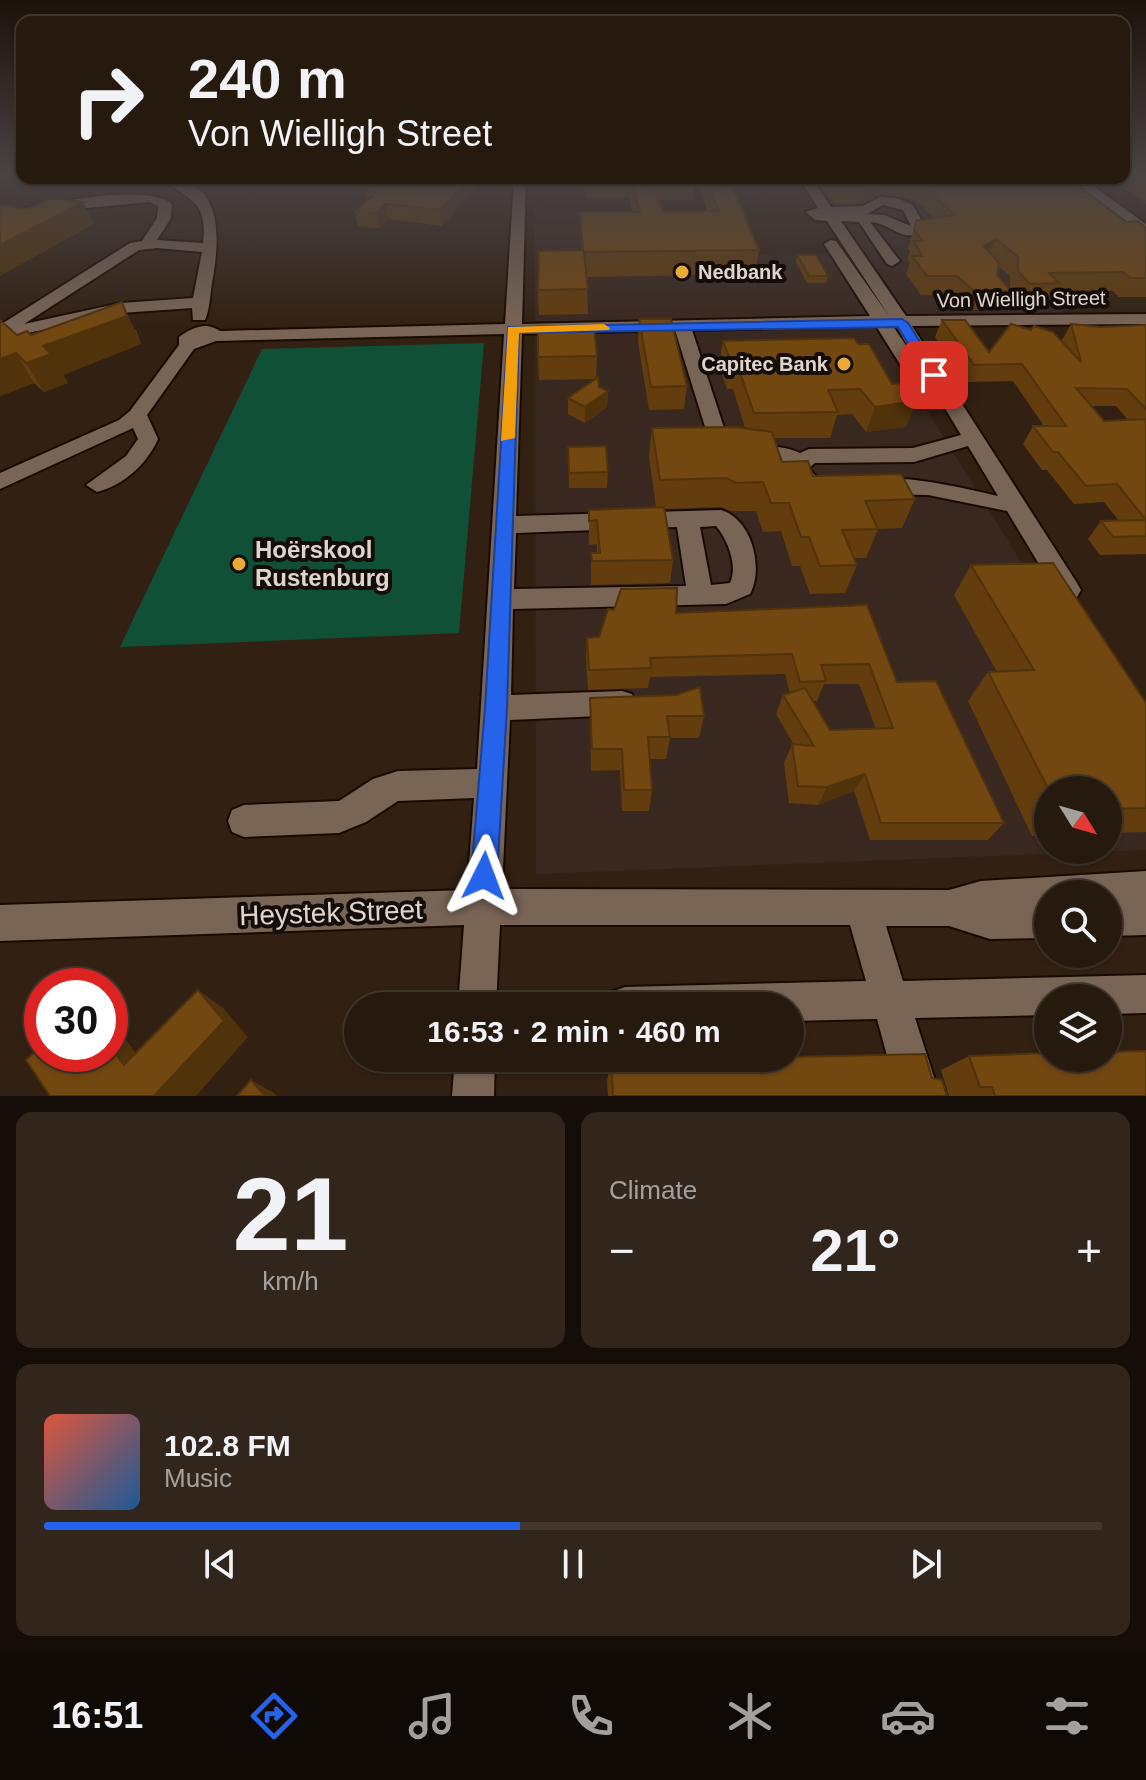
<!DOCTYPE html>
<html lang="en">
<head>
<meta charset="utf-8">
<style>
  body { margin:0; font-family:Helvetica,sans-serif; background:#32261c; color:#f1f3f6; height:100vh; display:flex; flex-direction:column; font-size:30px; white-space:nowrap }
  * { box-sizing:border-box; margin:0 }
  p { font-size:26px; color:#a4a09e }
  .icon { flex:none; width:44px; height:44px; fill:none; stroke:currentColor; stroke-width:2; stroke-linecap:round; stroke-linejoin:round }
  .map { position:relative; height:1096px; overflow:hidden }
  .drawer { display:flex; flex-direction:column; gap:16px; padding:16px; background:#150e08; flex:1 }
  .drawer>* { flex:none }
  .guide { position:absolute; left:16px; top:16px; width:1114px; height:168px; border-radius:16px; box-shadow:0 2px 6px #0004,0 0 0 2px #42382e; background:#26190e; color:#f1f3f6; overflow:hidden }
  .needle { width:52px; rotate:127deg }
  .buttons { position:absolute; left:1034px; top:776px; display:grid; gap:16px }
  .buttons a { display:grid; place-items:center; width:88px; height:88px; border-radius:50%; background:#26190e; box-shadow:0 2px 6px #0004,0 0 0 2px #42382e; font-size:40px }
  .speed { position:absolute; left:24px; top:968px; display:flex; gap:16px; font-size:40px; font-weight:700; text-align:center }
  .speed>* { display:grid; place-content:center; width:104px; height:104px; border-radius:50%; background:#26190e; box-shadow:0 2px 6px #0004,0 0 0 2px #42382e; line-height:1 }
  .speed .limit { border:12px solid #d22; background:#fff; color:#111 }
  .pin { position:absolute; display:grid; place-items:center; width:68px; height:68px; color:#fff; margin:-34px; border-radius:16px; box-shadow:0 4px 12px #0006 }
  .me { position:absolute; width:88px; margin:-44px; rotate:3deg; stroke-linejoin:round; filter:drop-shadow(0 0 6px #0008) }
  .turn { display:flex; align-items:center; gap:28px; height:168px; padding:0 40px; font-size:36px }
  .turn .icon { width:104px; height:104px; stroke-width:2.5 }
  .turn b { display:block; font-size:56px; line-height:68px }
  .big { font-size:60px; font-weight:700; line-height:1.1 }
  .drawer .tile { flex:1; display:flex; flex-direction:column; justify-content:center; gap:12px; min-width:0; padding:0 28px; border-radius:16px; background:#32261c }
  .drawer .dial { align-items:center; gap:0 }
  .dial b { font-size:104px; line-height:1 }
  .song { display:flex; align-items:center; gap:24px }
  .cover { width:96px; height:96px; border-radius:12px; background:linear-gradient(135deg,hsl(10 70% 55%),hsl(210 70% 35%)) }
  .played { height:8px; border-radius:4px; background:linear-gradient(90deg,#2563eb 45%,#42382e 45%) }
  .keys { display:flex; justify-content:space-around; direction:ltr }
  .heat { display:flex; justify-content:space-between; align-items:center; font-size:44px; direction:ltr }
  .drawer .tiles { flex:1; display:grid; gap:16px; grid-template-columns:1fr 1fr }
  .tile:last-child { grid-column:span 2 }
  .trip { position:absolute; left:344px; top:992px; width:460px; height:80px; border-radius:40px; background:#26190e; box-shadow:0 2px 6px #0004,0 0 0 2px #42382e; font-weight:700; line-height:80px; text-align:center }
  .menu { display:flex; height:128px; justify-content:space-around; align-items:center; background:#0f0a06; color:#a4a09e }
  .menu .icon { width:56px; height:56px }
  .menu .on { color:#2563eb }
  .menu b { font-size:36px; color:#f1f3f6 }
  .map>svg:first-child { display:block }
  .commercial { fill:#392820; fill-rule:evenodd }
  .green { fill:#105037 }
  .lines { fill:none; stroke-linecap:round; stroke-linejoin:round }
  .minor-casing { stroke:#190a01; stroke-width:4 }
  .minor { fill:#796556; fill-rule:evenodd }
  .wall { fill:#633d0e; fill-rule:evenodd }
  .shaded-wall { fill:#50320b }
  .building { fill:#734710; stroke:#50320b; stroke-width:2 }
  .route { fill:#2563eb; stroke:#184099; stroke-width:2 }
  .slow { fill:#f59e0b }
  .poi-dot { fill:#e9aa38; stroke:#140d07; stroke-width:3 }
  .labels { text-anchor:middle; stroke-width:8; stroke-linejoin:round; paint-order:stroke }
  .far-poi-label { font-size:20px; font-weight:bold; fill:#e0d5cc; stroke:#140d07; text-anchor:start }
  .far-street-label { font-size:20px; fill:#e0d5cc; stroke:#140d07 }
  .poi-label { font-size:24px; font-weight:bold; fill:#e0d5cc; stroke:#140d07; text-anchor:start }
  .near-street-label { font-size:28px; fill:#e0d5cc; stroke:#140d07 }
</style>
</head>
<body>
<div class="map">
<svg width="1146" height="1096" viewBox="0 0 1146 1096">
  <rect width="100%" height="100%" fill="#322113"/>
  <!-- commercial -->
  <path class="commercial" d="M 814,178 L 930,178 L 1064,313 L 906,316 Z
    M 535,206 L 712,227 L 724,255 L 829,253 L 1146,763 L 1146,850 L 536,874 ZM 1048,790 L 1108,790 L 1108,850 L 1048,850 Z"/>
  <!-- green -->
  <path class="green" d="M 484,343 L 459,633 L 120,647 L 262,349 Z"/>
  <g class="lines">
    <!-- minor casing -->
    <g class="minor-casing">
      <path id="minor" d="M 162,178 C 225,178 220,238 212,283 C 210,295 210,309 205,320 L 193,320 L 192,308 L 121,313 L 0,339 L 0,325 L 130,243 L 142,241 L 157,218 L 158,206 L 149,202 L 46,212 L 0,222 L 0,214 C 35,206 145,181 172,204 L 171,218 L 157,240 L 203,243 C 208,198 188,201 162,178 ZM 157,248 L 202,252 L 193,298 L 121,303 L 24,324 L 139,250 Z
        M 514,178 L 526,178 L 522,324 L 870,316 L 824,244 L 831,240 L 836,241 L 889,316 L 827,221 L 815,220 L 806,212 L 818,208 L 799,178 L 811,178 L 831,207 L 863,206 L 880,197 L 897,198 L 913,205 L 926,228 C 903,247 893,223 870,222 L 900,261 L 892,266 L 887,264 L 859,222 L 841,221 L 906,316 L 1146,314 L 1146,324 L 912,326 L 1077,583 L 1081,590 L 1077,597 L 1068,600 L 1059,597 L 1007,511 L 928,495 L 876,494 L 865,487 C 879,466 975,491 998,496 L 968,446 L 914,462 L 815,463 L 809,468 L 822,484 L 811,491 L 795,485 L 789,465 C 765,451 736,459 711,446 L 675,330 L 522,334 L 516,516 L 721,510 C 752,519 764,568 750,594 L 726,604 L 513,609 L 511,695 L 622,691 L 632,694 L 636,703 L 632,712 L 622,715 L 510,720 L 502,889 L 949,890 L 981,881 L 1146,871 L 1146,935 L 1108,936 L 1108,894 L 1048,894 L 1048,938 L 990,939 L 949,926 L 886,926 L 903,981 L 1146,975 L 1146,1013 L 1108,1014 L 1108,998 L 1048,998 L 1048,1015 L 915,1018 L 940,1096 L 898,1096 L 877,1019 L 790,1021 L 790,1006 L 606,1006 L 611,992 L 625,987 L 866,981 L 850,925 L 500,925 L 496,1006 L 458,1006 L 464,925 L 0,941 L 0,905 L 467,890 L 474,798 L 398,801 L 366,822 L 339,833 L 244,837 L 232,832 L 228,821 L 232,810 L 244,805 L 339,801 L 373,779 L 398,771 L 477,769 L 504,334 L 216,341 L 194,349 L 147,415 L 158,439 C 147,464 124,485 97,492 L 86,485 L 126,456 L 138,439 L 133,428 L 0,489 L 0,473 L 119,420 L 130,411 L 179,345 L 179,337 C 192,328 205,321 220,331 L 505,324 ZM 883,205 L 903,210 L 911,226 L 884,215 L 867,214 ZM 876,326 L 913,385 L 920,387 L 929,382 L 961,435 L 913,448 L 809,449 L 800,453 C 776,442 749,449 727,437 L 692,330 ZM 893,326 L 896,326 L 921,368 ZM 716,526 C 728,540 738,566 730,583 L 711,585 L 700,527 ZM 677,527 L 686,586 L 514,589 L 516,533 Z
        M 1068,178 L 1082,178 L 1146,224 L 1146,235 Z
        M 455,1058 L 495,1058 L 494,1096 L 452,1096 Z"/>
    </g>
    <!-- minor -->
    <use href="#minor" class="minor"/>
  </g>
  <!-- wall -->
  <path class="wall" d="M 1124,175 L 1146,175 L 1146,204 L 1108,178 L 1124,178 Z
    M 583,178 L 695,178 L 693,200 L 659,200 L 662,211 L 707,211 L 698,186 L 699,178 L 729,178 L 759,250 L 755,274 L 587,277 L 588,314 L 539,315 L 538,290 L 581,250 L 580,212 L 632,212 L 629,197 L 585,198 Z
    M 816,178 L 1068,178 L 1126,222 L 1146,228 L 1146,297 L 1119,297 L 1113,291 L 1055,291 L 1050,302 L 1022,302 L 1011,291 L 1002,310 L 966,310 L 950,295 L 921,295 L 906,274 L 910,263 L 908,259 L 910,251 L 908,248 L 916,221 L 934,218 L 914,200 L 880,194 L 862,203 L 835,204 ZM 998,266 L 1010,276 L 1010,290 L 997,275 Z
    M 476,190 L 441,226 L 388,219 L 379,228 L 358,226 L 355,211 L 367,200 L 366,192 Z
    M 797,255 L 828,276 L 826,283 L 807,283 L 796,262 Z
    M 639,319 L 687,386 L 684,409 L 649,410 L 638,342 Z
    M 942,320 L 989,352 L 1062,342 L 1062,340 L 1071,324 L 1101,327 L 1146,325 L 1146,554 L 1100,555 L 1088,539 L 1101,521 L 1119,521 L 1104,502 L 1074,504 L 1047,470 L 1042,470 L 1023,444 L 1033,426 L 1044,426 L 1013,381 L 966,382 L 935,337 ZM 1091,406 L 1116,406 L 1128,420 L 1104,421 Z
    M 136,330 L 141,344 L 63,375 L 68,383 L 44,392 L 34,383 L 0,396 L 17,335 Z
    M 723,341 L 858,344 L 892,384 L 916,401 L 906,427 L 866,432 L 852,414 L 837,415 L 830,438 L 774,438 L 782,462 L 813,476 L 915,499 L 902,528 L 878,529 L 866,558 L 854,558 L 857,565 L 845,593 L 810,594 L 800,566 L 792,566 L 781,531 L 763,532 L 756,511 L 731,511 L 721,507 L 665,509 L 673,560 L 670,583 L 591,585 L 591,553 L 597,553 L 597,544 L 589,545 L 589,510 L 656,507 L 649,457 L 652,428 L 745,428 L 733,389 L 727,389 L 719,365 Z
    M 597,356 L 596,378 L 599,387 L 608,391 L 607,407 L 585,423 L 568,414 L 568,398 L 596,379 L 539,380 L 538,357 Z
    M 568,447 L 608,472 L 607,488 L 569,488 Z
    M 971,565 L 1146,703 L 1146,832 L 1108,833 L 1108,790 L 1048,790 L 1048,836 L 1032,836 L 968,701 L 988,672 L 997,672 L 954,595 Z
    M 867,605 L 897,682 L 1004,823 L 988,840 L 870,840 L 854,791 L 818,805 L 789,803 L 784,763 L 792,744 L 794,745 L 776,714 L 783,695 L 790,693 L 785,674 L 650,677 L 648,688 L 588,690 L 586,657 L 587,638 L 599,637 L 614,610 L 676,613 ZM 824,684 L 859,684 L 876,729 L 830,730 L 812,701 L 817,701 Z
    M 590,698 L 704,716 L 699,738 L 670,738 L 666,759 L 650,759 L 652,790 L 649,811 L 622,811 L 620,770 L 591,771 Z
    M 969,1056 L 1146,1096 L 949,1096 L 941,1070 Z
    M 611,1061 L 932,1078 L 947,1096 L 608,1096 L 607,1082 Z"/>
  <!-- shaded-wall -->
  <path class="shaded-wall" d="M 472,178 L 475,178 L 476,190 L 441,226 L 440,210 Z
    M 885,178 L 880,194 L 862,203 L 867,186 Z
    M 83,202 L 94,224 L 0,276 L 0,245 Z
    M 386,204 L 388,219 L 379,228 L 376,213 Z
    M 996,239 L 988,257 L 984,246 Z
    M 122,302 L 141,344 L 63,375 L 68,383 L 44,392 L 26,363 L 43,346 Z
    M 16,353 L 34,383 L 0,396 L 0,359 Z
    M 608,391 L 607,407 L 585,423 L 585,407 Z
    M 916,401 L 906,427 L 866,432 L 875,407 Z
    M 865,774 L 854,791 L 818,805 L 827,787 Z
    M 198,990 L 223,1008 L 248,1037 L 196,1096 L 154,1096 Z
    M 110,1023 L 115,1025 L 156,1080 L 124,1065 L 110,1047 Z
    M 251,1080 L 274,1093 L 277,1096 L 265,1096 Z"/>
  <!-- building -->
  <path class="building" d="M 1137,175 L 1146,175 L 1146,181 Z
    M 372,178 L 472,178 L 440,210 L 386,204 L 376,213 L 355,211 L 375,193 L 366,192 Z
    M 631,178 L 653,178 L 662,211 L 719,211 L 706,178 L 729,178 L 759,250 L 584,252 L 588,289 L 538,290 L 539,251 L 583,250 L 580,212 L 640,212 Z
    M 832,178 L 884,178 L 867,186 L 839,187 Z
    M 888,178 L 1068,178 L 1126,222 L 1138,221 L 1146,228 L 1146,278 L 1130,278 L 1123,272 L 1049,273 L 1059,283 L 1030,284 L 1018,271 L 1018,257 L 996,239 L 984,246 L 999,263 L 997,275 L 1011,291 L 974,291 L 957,276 L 927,276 L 912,256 L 922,256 L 914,241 L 923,241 L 914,230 L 916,221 L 955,215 L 919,183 Z
    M 50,198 L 83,202 L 0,245 L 0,205 L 28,209 Z
    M 797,255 L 816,255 L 828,276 L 809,276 Z
    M 122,302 L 127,316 L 43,346 L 51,354 L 26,363 L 16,353 L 0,359 L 0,320 L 17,335 L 27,331 L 31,335 Z
    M 639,319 L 671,319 L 687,386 L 651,387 Z
    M 942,320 L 965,320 L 989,352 L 1011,324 L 1031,330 L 1034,326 L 1053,332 L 1081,362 L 1071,324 L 1101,327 L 1146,325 L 1146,409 L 1127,389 L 1076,388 L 1104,421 L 1146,419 L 1146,520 L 1117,484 L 1086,486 L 1058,452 L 1053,452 L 1033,426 L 1066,426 L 1022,364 L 974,365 Z
    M 594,326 L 597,356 L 538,357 L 538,327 Z
    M 854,338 L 858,344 L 869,344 L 892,384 L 899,383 L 916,401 L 875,407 L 860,389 L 828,390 L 838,412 L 754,413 L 737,364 L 732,364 L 723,341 Z
    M 598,377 L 599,387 L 608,391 L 585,407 L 568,398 Z
    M 736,427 L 772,432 L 782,462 L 808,461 L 813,476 L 901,474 L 915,499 L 865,501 L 878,529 L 842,530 L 857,565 L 820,566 L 809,537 L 801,537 L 789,503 L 771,503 L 763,482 L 736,483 L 726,478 L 660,480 L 652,428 Z
    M 606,446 L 608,472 L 569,473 L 568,447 Z
    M 664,507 L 673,560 L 592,561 L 591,553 L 600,553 L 597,520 L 589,521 L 589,510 Z
    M 1146,520 L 1146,536 L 1113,537 L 1101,521 Z
    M 1053,563 L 1146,703 L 1146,808 L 1108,809 L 1108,790 L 1049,790 L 988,672 L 1034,670 L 971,565 Z
    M 677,588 L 676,613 L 867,605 L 897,682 L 936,681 L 1004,823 L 881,823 L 865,774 L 827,787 L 798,786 L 792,744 L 814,746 L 783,695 L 805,688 L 830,730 L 893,728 L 869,664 L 821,665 L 826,681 L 800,682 L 792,654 L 650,658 L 651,668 L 589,670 L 587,638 L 599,637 L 608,609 L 614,610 L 621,589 Z
    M 700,687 L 704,716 L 667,716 L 670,737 L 648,737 L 652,790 L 624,790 L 622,749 L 592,749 L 590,698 L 676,695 Z
    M 198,990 L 224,1021 L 154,1096 L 50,1096 L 26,1060 L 42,1045 L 42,1054 L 110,1054 L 110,1047 L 124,1065 Z
    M 1146,1051 L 1146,1096 L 995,1096 L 992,1087 L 980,1087 L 969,1056 L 1048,1053 L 1048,1058 L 1108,1058 L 1108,1052 Z
    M 925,1054 L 932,1078 L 942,1080 L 947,1096 L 613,1096 L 611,1061 L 790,1058 L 790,1057 Z
    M 251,1080 L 265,1096 L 237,1096 Z"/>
  <!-- sky -->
  <linearGradient id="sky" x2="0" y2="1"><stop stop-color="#1c120a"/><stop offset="0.53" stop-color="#494344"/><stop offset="1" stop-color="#494344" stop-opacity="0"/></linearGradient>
  <rect width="1146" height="329" fill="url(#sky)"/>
  <!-- route -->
  <path class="route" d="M 902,319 L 908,323 L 941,375 L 939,378 L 929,378 L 898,327 L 519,333 L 507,708 L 497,876 L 493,885 L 484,889 L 475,885 L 471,876 L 485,708 L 508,327 Z"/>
  <!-- slow -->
  <path class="slow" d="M 604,324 L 610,328 L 609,330 L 519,333 L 515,438 L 501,441 L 508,327 Z"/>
  <!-- markers -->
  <g class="poi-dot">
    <circle cx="682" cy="272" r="8"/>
    <circle cx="844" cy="364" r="8"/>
    <circle cx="239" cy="564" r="8"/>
  </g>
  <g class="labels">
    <!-- far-poi labels -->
    <g class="far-poi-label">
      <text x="698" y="279">Nedbank</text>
      <text x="828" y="371" text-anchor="end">Capitec Bank</text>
    </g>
    <!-- far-street labels -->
    <g class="far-street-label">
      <text transform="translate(1021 299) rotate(-1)" y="7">Von Wielligh Street</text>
    </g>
    <!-- poi labels -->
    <g class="poi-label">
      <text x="255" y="558">Hoërskool<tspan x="255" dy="28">Rustenburg</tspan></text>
    </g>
    <!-- near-street labels -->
    <g class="near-street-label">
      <text transform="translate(331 912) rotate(-2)" y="10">Heystek Street</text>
    </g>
  </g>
</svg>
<div class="buttons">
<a><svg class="needle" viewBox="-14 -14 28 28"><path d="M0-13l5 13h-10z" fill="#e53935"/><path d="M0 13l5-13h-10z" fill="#a4a09e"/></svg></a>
<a><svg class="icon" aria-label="search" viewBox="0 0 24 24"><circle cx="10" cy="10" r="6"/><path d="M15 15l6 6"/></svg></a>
<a><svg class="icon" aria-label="layers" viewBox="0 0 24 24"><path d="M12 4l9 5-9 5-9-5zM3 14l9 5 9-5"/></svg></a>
</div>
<div class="speed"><div class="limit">30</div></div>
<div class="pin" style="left:934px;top:375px;background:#d93025"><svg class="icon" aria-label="arrive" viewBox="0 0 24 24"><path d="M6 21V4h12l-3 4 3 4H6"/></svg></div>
<svg class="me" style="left:484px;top:876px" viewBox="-20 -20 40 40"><path d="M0-17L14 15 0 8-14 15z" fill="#2563eb" stroke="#fff" stroke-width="4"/></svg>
<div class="trip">16:53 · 2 min · 460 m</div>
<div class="guide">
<div class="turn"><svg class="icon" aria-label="right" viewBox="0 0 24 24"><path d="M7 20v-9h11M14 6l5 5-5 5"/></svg><div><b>240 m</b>Von Wielligh Street</div></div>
</div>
</div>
<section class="drawer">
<div class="tiles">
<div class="tile dial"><b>21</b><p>km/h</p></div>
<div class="tile"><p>Climate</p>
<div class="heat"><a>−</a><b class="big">21°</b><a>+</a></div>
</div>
<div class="tile">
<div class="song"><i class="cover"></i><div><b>102.8 FM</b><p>Music</p></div></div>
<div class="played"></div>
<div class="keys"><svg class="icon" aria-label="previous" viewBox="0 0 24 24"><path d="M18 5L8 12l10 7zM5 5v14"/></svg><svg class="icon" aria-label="pause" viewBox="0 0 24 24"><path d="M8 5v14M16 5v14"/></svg><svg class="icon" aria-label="next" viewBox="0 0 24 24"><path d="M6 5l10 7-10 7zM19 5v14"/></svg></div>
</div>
</div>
</section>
<nav class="menu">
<b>16:51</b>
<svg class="icon on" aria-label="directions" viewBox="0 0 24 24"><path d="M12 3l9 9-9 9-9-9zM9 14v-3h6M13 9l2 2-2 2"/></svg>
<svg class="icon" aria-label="music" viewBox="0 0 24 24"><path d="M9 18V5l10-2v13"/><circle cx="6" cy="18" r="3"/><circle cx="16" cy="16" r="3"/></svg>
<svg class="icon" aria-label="phone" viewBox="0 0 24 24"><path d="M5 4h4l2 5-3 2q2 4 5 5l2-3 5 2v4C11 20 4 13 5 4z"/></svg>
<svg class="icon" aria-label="climate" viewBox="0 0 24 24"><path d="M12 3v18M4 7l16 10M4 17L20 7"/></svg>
<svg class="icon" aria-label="car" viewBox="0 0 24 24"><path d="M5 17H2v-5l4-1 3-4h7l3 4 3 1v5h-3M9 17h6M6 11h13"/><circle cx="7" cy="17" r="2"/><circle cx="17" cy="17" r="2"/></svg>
<svg class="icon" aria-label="filters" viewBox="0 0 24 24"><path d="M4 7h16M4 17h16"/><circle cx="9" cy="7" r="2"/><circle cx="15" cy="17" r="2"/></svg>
</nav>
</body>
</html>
